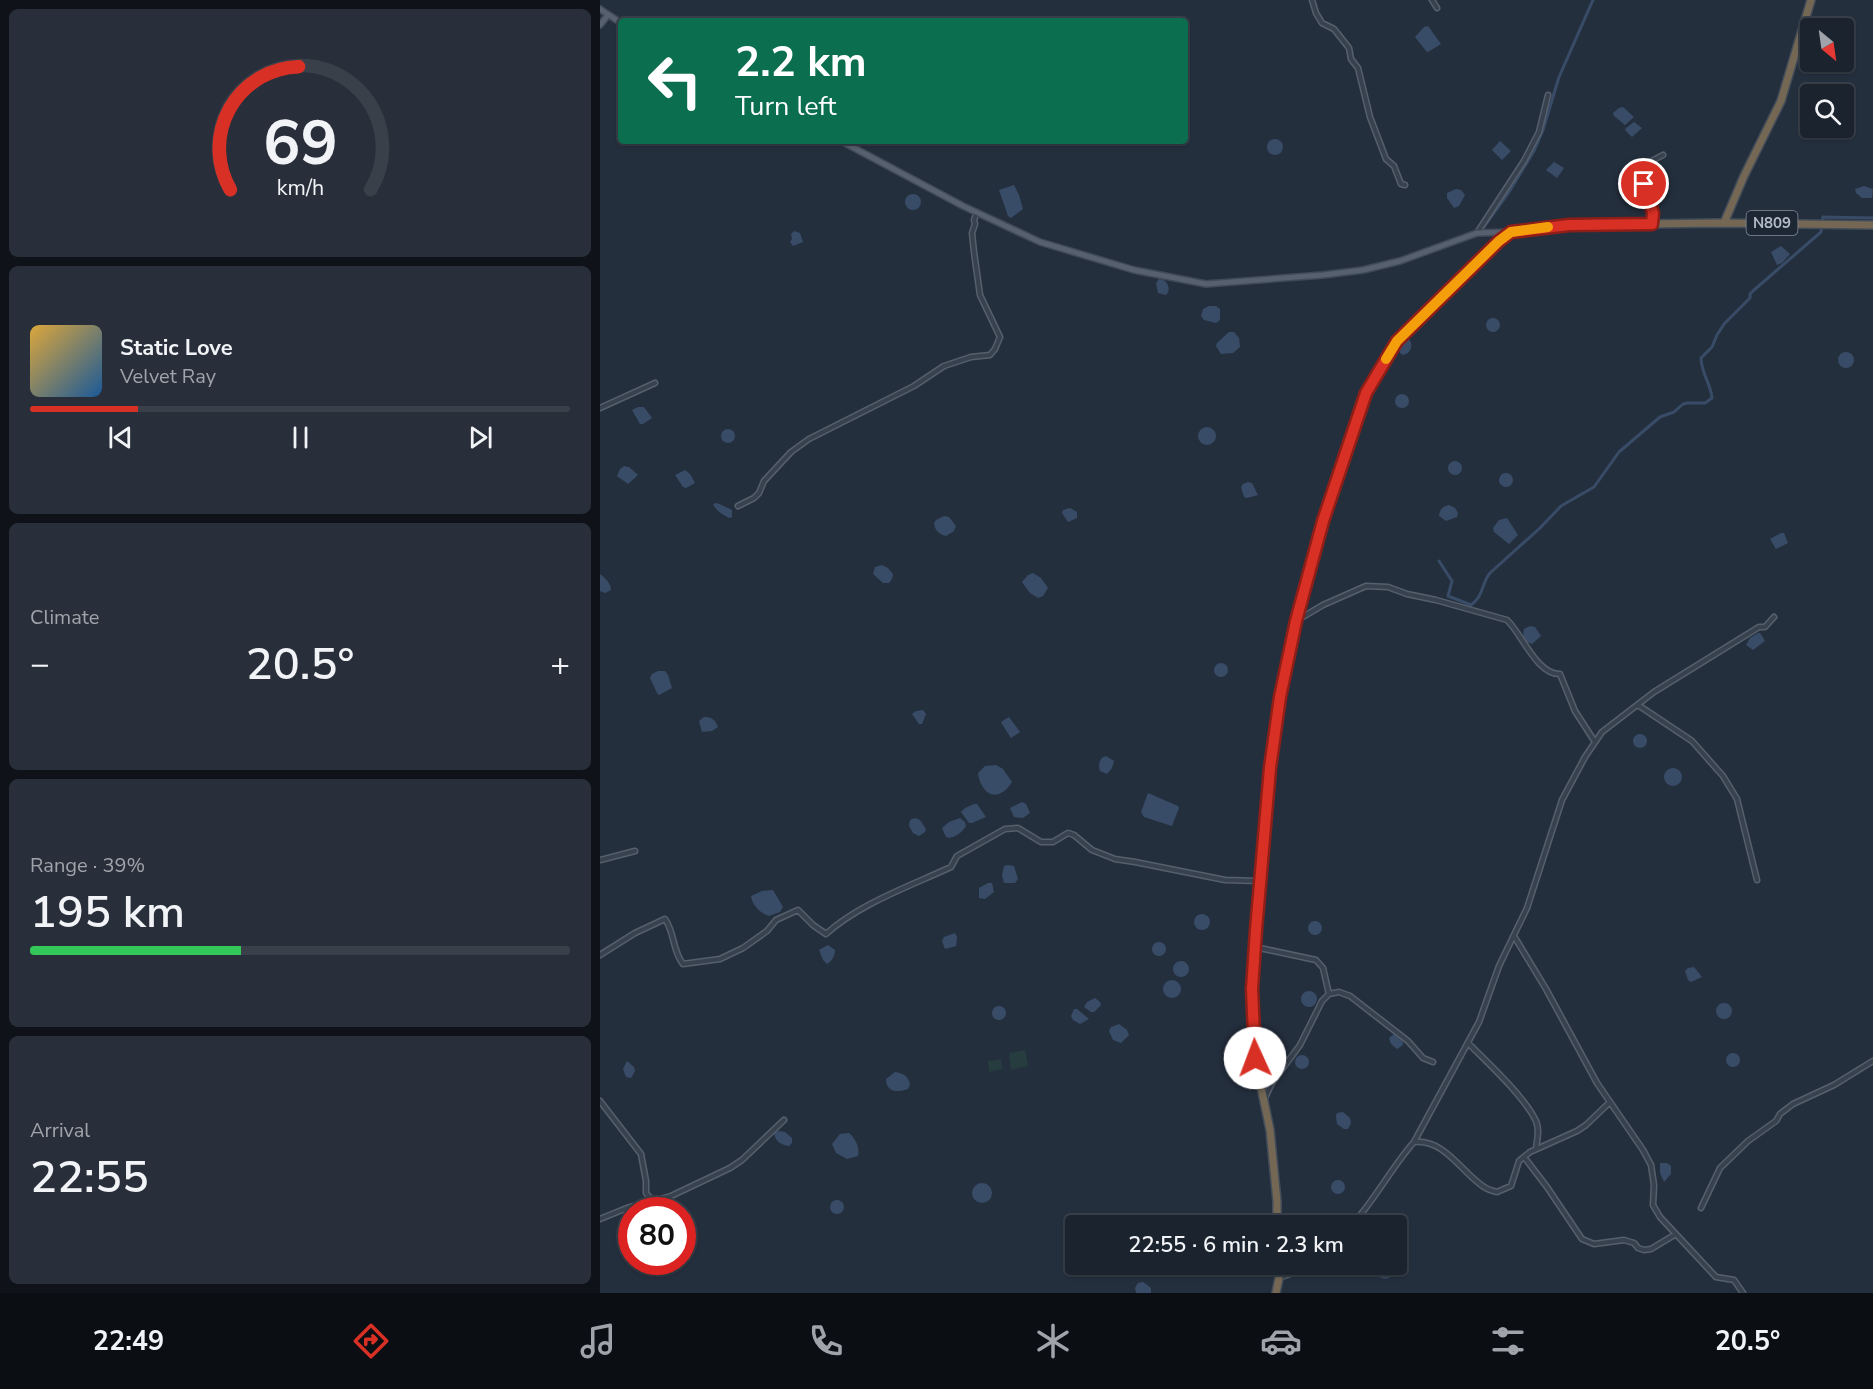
<!DOCTYPE html>
<html lang="en">
<head>
<meta charset="utf-8">
<style>
  body { margin:0; font-family:"Nunito Sans",sans-serif; background:#282f3a; color:#f1f3f6; height:100vh; display:flex; flex-direction:column; font-size:22px; white-space:nowrap }
  * { box-sizing:border-box; margin:0 }
  p { font-size:20px; color:#a0a4aa }
  .icon { flex:none; width:33px; height:33px; fill:none; stroke:currentColor; stroke-width:2; stroke-linecap:round; stroke-linejoin:round }
  .map { position:relative; flex:1; overflow:hidden }
  .drawer { display:flex; flex-direction:column; gap:9px; padding:9px; background:#0f1319; width:600px }
  .drawer>* { flex:none }
  .banner { position:absolute; left:18px; top:18px; width:570px; height:126px; border-radius:6px; box-shadow:0 2px 4px #0004,0 0 0 2px #39404a; background:#0b6e4f; color:#fff; overflow:hidden }
  .needle { width:39px; rotate:151deg }
  .buttons { position:absolute; left:1200px; top:18px; display:grid; gap:12px }
  .buttons a { display:grid; place-items:center; width:54px; height:54px; border-radius:6px; background:#1b232e; box-shadow:0 2px 4px #0004,0 0 0 2px #39404a; font-size:30px }
  .speed { position:absolute; left:18px; top:1197px; display:flex; gap:12px; font-size:30px; font-weight:700; text-align:center }
  .speed>* { display:grid; place-content:center; width:78px; height:78px; border-radius:50%; background:#1b232e; box-shadow:0 2px 4px #0004,0 0 0 2px #39404a; line-height:1 }
  .speed .limit { border:9px solid #d22; background:#fff; color:#111 }
  .pin { position:absolute; display:grid; place-items:center; width:51px; height:51px; color:#fff; margin:-26px; border:3px solid #fff; border-radius:50%; box-shadow:0 2px 6px #0007 }
  .me { position:absolute; width:66px; margin:-33px; rotate:358deg; stroke-linejoin:round; filter:drop-shadow(0 0 4px #0008) }
  .turn { display:flex; align-items:center; gap:21px; height:126px; padding:0 18px; font-size:27px }
  .turn .icon { width:78px; height:78px; stroke-width:2.5 }
  .turn b { display:block; font-size:42px; line-height:51px }
  .big { font-size:45px; font-weight:600; line-height:1.1 }
  .drawer .widget { flex:1; display:flex; flex-direction:column; justify-content:center; gap:9px; min-width:0; padding:0 21px; border-radius:9px; background:#282f3a }
  .drawer .dial { align-items:center; gap:0 }
  .dial svg { height:156px; overflow:visible; fill:none; stroke:#39404a; stroke-width:7; stroke-linecap:round; text-anchor:middle }
  .dial text { fill:#f1f3f6; stroke:none }
  .song { display:flex; align-items:center; gap:18px }
  .cover { width:72px; height:72px; border-radius:9px; background:linear-gradient(135deg,hsl(40 70% 55%),hsl(210 70% 35%)) }
  .played { height:6px; border-radius:3px; background:linear-gradient(90deg,#d93025 20%,#39404a 20%) }
  .keys { display:flex; justify-content:space-around; direction:ltr }
  .heat { display:flex; justify-content:space-between; align-items:center; font-size:33px; direction:ltr }
  .charge { height:9px; border-radius:4px; background:linear-gradient(90deg,#34c759 39%,#39404a 0) }
  .trip { position:absolute; left:465px; top:1215px; width:342px; height:60px; border-radius:6px; background:#1b232e; box-shadow:0 2px 4px #0004,0 0 0 2px #39404a; font-weight:600; line-height:60px; text-align:center }
  .menu { display:flex; height:96px; justify-content:space-around; align-items:center; background:#0b0e12; color:#a0a4aa }
  .menu .icon { width:42px; height:42px }
  .menu .on { color:#d93025 }
  .menu b { font-size:27px; color:#f1f3f6 }
  main { display:flex; flex:1; min-height:0 }
  .map>svg:first-child { display:block }
  .green { fill:#263c3f }
  .water { fill:#394c67 }
  .lines { fill:none; stroke-linecap:round; stroke-linejoin:round }
  .canal { stroke:#394c67; stroke-width:3 }
  .minor-casing { stroke:#565f6c; stroke-width:7 }
  .major-casing { stroke:#414a57; stroke-width:8 }
  .highway-casing { stroke:#434c59; stroke-width:10 }
  .minor { stroke:#38414e; stroke-width:4 }
  .major { stroke:#56606e; stroke-width:5 }
  .highway { stroke:#746855; stroke-width:7 }
  .route-casing { stroke:#8d1f18; stroke-width:15 }
  .route { stroke:#d93025; stroke-width:10 }
  .slow { stroke:#f59e0b; stroke-width:10 }
  .labels { text-anchor:middle; stroke-width:6; stroke-linejoin:round; paint-order:stroke }
  .shield { fill:#1d2633; stroke:#878f9c; stroke-width:1.5 }
  .shield-label { font-size:15px; font-weight:bold; fill:#b4bcc9 }
</style>
</head>
<body>
<main>
<section class="drawer">
<div class="widget dial"><svg viewBox="0 0 100 80">
<path d="M14 69A42 42 0 1 1 86 69"/>
<path d="M14 69A42 42 0 0 1 49 6" stroke="#d93025"/>
<text x="50" y="56" font-size="32" font-weight="700">69</text>
<text x="50" y="72" font-size="11">km/h</text>
</svg></div>
<div class="widget">
<div class="song"><i class="cover"></i><div><b>Static Love</b><p>Velvet Ray</p></div></div>
<div class="played"></div>
<div class="keys"><svg class="icon" aria-label="previous" viewBox="0 0 24 24"><path d="M18 5L8 12l10 7zM5 5v14"/></svg><svg class="icon" aria-label="pause" viewBox="0 0 24 24"><path d="M8 5v14M16 5v14"/></svg><svg class="icon" aria-label="next" viewBox="0 0 24 24"><path d="M6 5l10 7-10 7zM19 5v14"/></svg></div>
</div>
<div class="widget"><p>Climate</p>
<div class="heat"><a>−</a><b class="big">20.5°</b><a>+</a></div>
</div>
<div class="widget"><p>Range · 39%</p><b class="big">195 km</b><div class="charge"></div></div>
<div class="widget"><p>Arrival</p><b class="big">22:55</b></div>
</section>
<div class="map">
<svg width="1273" height="1293" viewBox="0 0 1273 1293">
  <rect width="100%" height="100%" fill="#242f3e"/>
  <!-- green -->
  <path class="green" d="M 425,1050 L 428,1066 L 411,1070 L 409,1053 Z
    M 401,1059 L 402,1069 L 389,1072 L 388,1061 Z"/>
  <!-- water -->
  <path class="water" d="M 828,26 L 841,44 L 828,52 L 826,51 L 815,37 L 824,27 Z
    M 1023,107 L 1034,117 L 1025,125 L 1014,116 L 1013,113 L 1019,108 Z
    M 1034,122 L 1042,128 L 1032,137 L 1025,130 L 1026,128 Z
    M667 147a8 8 0 1 1 16 0a8 8 0 1 1-16 0Z
    M 900,141 L 911,151 L 902,160 L 892,150 Z
    M 954,162 L 964,168 L 957,178 L 946,170 Z
    M 414,185 L 419,195 L 423,209 L 411,218 L 408,216 L 399,190 Z
    M 1264,186 L 1273,189 L 1272,198 L 1262,198 L 1256,193 L 1255,189 Z
    M 856,189 L 861,190 L 865,195 L 859,206 L 854,208 L 847,198 L 847,193 Z
    M305 202a8 8 0 1 1 16 0a8 8 0 1 1-16 0Z
    M 194,231 L 200,233 L 203,242 L 193,246 L 190,242 L 192,239 L 191,234 Z
    M 1181,246 L 1190,254 L 1182,263 L 1177,265 L 1171,252 Z
    M 559,279 C 567,279 572,289 566,295 L 558,293 L 556,283 Z
    M 609,306 L 616,306 L 620,309 L 620,320 L 616,323 L 604,320 L 601,316 L 603,309 Z
    M886 325a7 7 0 1 1 14 0a7 7 0 1 1-14 0Z
    M 629,332 L 634,332 L 639,338 L 640,347 L 633,353 L 621,354 L 616,346 L 617,343 Z
    M 805,338 L 808,338 C 813,344 812,348 808,353 L 803,355 L 800,353 L 799,346 Z
    M1238 360a8 8 0 1 1 16 0a8 8 0 1 1-16 0Z
    M795 401a7 7 0 1 1 14 0a7 7 0 1 1-14 0Z
    M 38,407 L 44,407 L 52,418 L 43,424 L 40,424 L 32,410 Z
    M598 436a9 9 0 1 1 18 0a9 9 0 1 1-18 0Z
    M121 436a7 7 0 1 1 14 0a7 7 0 1 1-14 0Z
    M848 468a7 7 0 1 1 14 0a7 7 0 1 1-14 0Z
    M 24,466 L 29,467 L 38,475 L 28,484 L 17,476 L 20,469 Z
    M 85,470 L 90,474 L 95,483 L 86,488 L 83,487 L 75,475 Z
    M899 480a7 7 0 1 1 14 0a7 7 0 1 1-14 0Z
    M 648,482 L 652,483 L 658,495 L 647,498 L 644,497 L 641,487 L 643,484 Z
    M 117,503 L 132,510 L 132,517 L 129,518 C 123,515 115,510 113,504 Z
    M 849,505 L 855,508 L 858,513 L 857,517 L 846,521 L 839,516 C 840,509 842,507 849,505 Z
    M 470,508 L 477,512 L 477,518 L 468,522 L 462,513 L 463,510 Z
    M 344,516 L 349,517 L 356,526 L 354,531 L 346,536 C 339,534 335,531 334,523 L 336,520 Z
    M 907,518 L 918,535 L 909,544 L 894,532 L 893,528 L 899,520 Z
    M 1181,533 L 1184,533 L 1188,543 L 1176,549 L 1170,539 Z
    M 282,565 L 288,568 L 293,574 L 292,579 L 289,583 L 283,583 L 273,574 L 275,567 Z
    M 433,573 L 441,578 L 448,588 L 443,596 L 438,598 L 430,593 L 422,582 L 428,575 Z
    M 0,574 C 5,578 11,583 11,590 L 5,593 L 0,591 Z
    M 930,626 L 935,627 L 941,636 L 932,644 C 924,642 922,637 924,629 Z
    M 1158,633 L 1160,633 L 1165,641 L 1153,650 L 1146,645 L 1150,638 Z
    M614 670a7 7 0 1 1 14 0a7 7 0 1 1-14 0Z
    M 58,671 L 65,671 L 68,675 L 72,688 L 59,695 L 57,693 L 50,678 L 52,674 Z
    M 323,710 L 326,714 L 322,724 L 319,724 L 312,714 L 316,711 Z
    M 104,717 C 111,717 115,719 118,727 L 112,731 L 102,732 L 99,721 Z
    M 409,717 L 420,732 L 411,738 L 402,724 L 401,722 Z
    M1033 741a7 7 0 1 1 14 0a7 7 0 1 1-14 0Z
    M 506,756 L 514,761 L 512,768 L 507,774 L 500,771 C 498,765 499,758 506,756 Z
    M 396,765 L 403,769 L 412,782 C 409,786 406,791 401,793 C 388,800 379,784 378,773 L 385,766 Z
    M1064 777a9 9 0 1 1 18 0a9 9 0 1 1-18 0Z
    M 548,793 L 578,806 L 579,808 L 572,826 L 544,817 L 541,812 Z
    M 422,802 L 426,804 L 430,813 L 423,818 L 414,817 L 410,808 Z
    M 374,804 L 377,804 L 386,817 L 372,823 L 369,823 L 361,812 L 365,808 Z
    M 315,818 L 320,820 L 326,829 L 325,832 L 319,836 L 313,833 L 309,826 L 310,820 Z
    M 360,818 L 365,822 L 366,826 C 362,832 354,840 346,837 L 342,828 L 349,822 Z
    M 408,865 L 414,866 L 418,879 L 415,883 L 404,883 L 402,875 L 404,866 Z
    M 388,883 L 392,883 L 394,892 L 385,899 L 379,898 L 379,888 Z
    M 173,890 L 183,907 L 180,912 L 169,916 C 160,913 152,905 151,896 L 162,891 Z
    M594 922a8 8 0 1 1 16 0a8 8 0 1 1-16 0Z
    M708 928a7 7 0 1 1 14 0a7 7 0 1 1-14 0Z
    M 355,933 L 357,937 L 356,946 L 345,949 L 342,941 L 344,937 Z
    M552 949a7 7 0 1 1 14 0a7 7 0 1 1-14 0Z
    M 228,945 L 235,950 C 235,956 232,961 227,964 L 223,960 L 219,950 Z
    M573 969a8 8 0 1 1 16 0a8 8 0 1 1-16 0Z
    M 1094,967 L 1102,977 L 1091,982 L 1088,980 L 1085,971 L 1088,968 Z
    M563 989a9 9 0 1 1 18 0a9 9 0 1 1-18 0Z
    M701 999a8 8 0 1 1 16 0a8 8 0 1 1-16 0Z
    M 495,998 L 500,1002 L 501,1005 L 494,1012 L 491,1012 L 484,1007 L 487,1002 Z
    M1116 1011a8 8 0 1 1 16 0a8 8 0 1 1-16 0Z
    M392 1013a7 7 0 1 1 14 0a7 7 0 1 1-14 0Z
    M 474,1009 L 477,1009 L 489,1019 L 480,1024 L 473,1020 L 471,1016 Z
    M 519,1024 L 527,1030 L 529,1035 L 521,1043 L 513,1040 L 509,1031 L 511,1027 Z
    M 794,1034 L 803,1042 L 803,1045 L 797,1049 L 791,1044 L 789,1038 Z
    M1126 1060a7 7 0 1 1 14 0a7 7 0 1 1-14 0Z
    M695 1062a7 7 0 1 1 14 0a7 7 0 1 1-14 0Z
    M 27,1061 L 34,1067 L 35,1071 L 31,1078 L 26,1077 L 23,1069 Z
    M 295,1072 C 303,1073 308,1076 310,1084 L 308,1089 C 297,1093 286,1092 286,1079 Z
    M 743,1112 L 750,1118 L 751,1123 L 748,1129 L 744,1129 L 737,1124 L 736,1116 L 737,1113 Z
    M 179,1131 L 185,1132 L 192,1138 L 192,1143 L 189,1146 C 181,1145 175,1141 174,1133 Z
    M 249,1133 C 255,1138 260,1147 258,1156 L 247,1159 L 236,1153 L 232,1144 L 240,1134 Z
    M 1060,1163 L 1067,1163 L 1071,1166 L 1071,1174 L 1064,1182 L 1060,1173 Z
    M731 1187a7 7 0 1 1 14 0a7 7 0 1 1-14 0Z
    M372 1193a10 10 0 1 1 20 0a10 10 0 1 1-20 0Z
    M230 1207a7 7 0 1 1 14 0a7 7 0 1 1-14 0Z
    M 781,1265 L 788,1265 L 793,1269 L 794,1274 C 787,1281 784,1279 776,1276 L 776,1269 Z
    M 543,1282 L 551,1288 L 551,1293 L 536,1293 L 535,1288 L 538,1283 Z"/>
  <g class="lines">
    <!-- canal -->
    <path class="canal" d="M 883,228 L 909,192 L 934,151 L 943,130 L 959,77 L 993,0
      M 839,561 L 852,581 L 848,596 L 871,605 C 884,596 881,584 890,573 L 940,528 L 961,506 L 994,487 L 1019,452 L 1060,417 L 1074,412 L 1083,404 L 1087,403 L 1105,403 L 1112,398 C 1111,384 1101,373 1101,358 L 1112,347 L 1117,335 L 1124,324 L 1150,298 L 1150,294 L 1154,290 L 1221,232 L 1223,217 L 1273,218"/>
    <!-- minor casing -->
    <g class="minor-casing">
      <path id="minor" d="M 712,0 L 716,13 L 722,23 L 734,29 L 749,48 L 751,59 L 758,68 L 770,117 L 786,159 L 794,166 L 801,184 L 805,185
        M 832,0 L 837,8
        M 1053,223 L 1053,213 L 1040,167 L 1063,155
        M 877,233 L 924,161 L 939,132 L 948,95
        M 0,408 L 55,383
        M 138,506 L 154,498 L 159,493 L 164,481 L 191,452 L 209,439 L 314,386 L 344,366 L 371,357 L 390,355 L 395,349 L 400,337 L 380,295 L 374,252 L 372,233 L 375,224 L 374,220 L 377,212
        M 696,621 L 723,605 L 766,586 L 788,587 L 807,594 L 836,600 L 907,620 C 922,634 937,675 960,674 L 975,711 L 995,742
        M 1038,705 L 1092,741 L 1123,776 L 1137,799 L 1157,880
        M 0,860 L 35,851
        M 914,936 L 946,989 L 997,1083 L 1043,1150 L 1051,1165 L 1054,1185 L 1053,1205 L 1060,1217 L 1116,1277 L 1134,1280 L 1143,1293
        M 655,947 L 716,960 L 723,968 L 729,994
        M 0,955 L 35,933 L 65,919 C 75,933 72,950 83,964 L 120,959 L 143,948 L 167,931 L 176,920 L 198,910 L 213,925 L 226,934 C 259,904 310,886 351,867 L 357,856 L 405,829 L 418,828 L 441,842 L 453,842 L 468,833 L 474,835 L 492,850 L 515,859 L 535,862 L 625,880 L 659,881
        M 868,1043 C 887,1062 924,1096 936,1121 C 940,1130 937,1140 936,1149
        M 664,1100 L 672,1083 L 700,1045 L 722,1001 L 729,994 L 739,992 L 750,996 L 808,1041 L 823,1058 L 833,1062
        M 0,1101 L 41,1154 L 46,1181 L 46,1193 L 53,1201 L 71,1196 L 130,1168 L 142,1160 L 184,1120
        M 814,1142 L 879,1022 L 899,966 L 927,908 L 962,800 L 985,757 L 1002,732 L 1054,692 L 1159,627 L 1165,627 L 1174,617
        M 924,1157 L 947,1187 L 982,1239 L 994,1244 L 1024,1240 L 1034,1243 L 1038,1248 L 1044,1250 L 1051,1249 L 1076,1234
        M 1101,1208 L 1120,1168 L 1148,1141 L 1176,1121 L 1180,1114 L 1193,1104 L 1234,1085 L 1273,1061
        M 0,1219 L 27,1208 L 53,1201
        M 751,1226 C 775,1200 791,1168 814,1142 C 845,1139 861,1172 884,1187 C 887,1189 893,1191 897,1192 L 911,1186 L 919,1161 L 930,1152 L 977,1131 L 986,1125 L 1010,1102
        M 679,1278 L 698,1271 L 706,1264"/>
    </g>
    <!-- major casing -->
    <g class="major-casing">
      <path id="major" d="M 0,9 L 21,23
        M 0,25 L 8,15
        M 241,141 L 363,206 L 440,242 L 534,270 L 606,284 L 723,275 L 763,270 L 800,261 L 877,233 L 911,232"/>
    </g>
    <!-- highway casing -->
    <g class="highway-casing">
      <path id="highway" d="M 1124,223 L 1144,176 L 1181,101 L 1211,0
        M 677,1226 L 677,1201 L 670,1130 L 655,1058 L 652,989 L 656,930 L 670,768 L 680,697 L 696,621 L 723,521 L 766,393 L 797,341 L 899,241 L 911,232 L 969,225 L 1120,223 L 1273,225
        M 676,1293 L 679,1278 L 678,1264"/>
    </g>
    <!-- minor -->
    <use href="#minor" class="minor"/>
    <!-- major -->
    <use href="#major" class="major"/>
    <!-- highway -->
    <use href="#highway" class="highway"/>
  </g>
  <g class="lines">
    <!-- route casing -->
    <g class="route-casing">
      <path id="route" d="M 655,1058 L 652,989 L 656,930 L 670,768 L 680,697 L 696,621 L 723,521 L 766,393 L 797,341 L 899,241 L 911,232 L 969,225 L 1052,224 L 1053,213 L 1044,184"/>
    </g>
    <!-- route -->
    <use href="#route" class="route"/>
    <!-- slow -->
    <path class="slow" d="M 786,359 L 797,341 L 899,241 L 911,232 L 948,227"/>
  </g>
  <g class="labels">
    <!-- shield labels -->
    <rect class="shield" x="1146.5" y="211" width="51" height="24" rx="4.5"/>
    <g class="shield-label">
      <text x="1172" y="228">N809</text>
    </g>
  </g>
</svg>
<div class="buttons">
<a><svg class="needle" viewBox="-14 -14 28 28"><path d="M0-13l5 13h-10z" fill="#e53935"/><path d="M0 13l5-13h-10z" fill="#a0a4aa"/></svg></a>
<a><svg class="icon" aria-label="search" viewBox="0 0 24 24"><circle cx="10" cy="10" r="6"/><path d="M15 15l6 6"/></svg></a>
</div>
<div class="speed"><div class="limit">80</div></div>
<div class="pin" style="left:1044px;top:184px;background:#d93025"><svg class="icon" aria-label="arrive" viewBox="0 0 24 24"><path d="M6 21V4h12l-3 4 3 4H6"/></svg></div>
<svg class="me" style="left:655px;top:1058px" viewBox="-20 -20 40 40"><circle r="19" fill="#fff"/><path d="M0-13L10 11 0 6-10 11z" fill="#d93025"/></svg>
<div class="trip">22:55 · 6 min · 2.3 km</div>
<div class="banner">
<div class="turn"><svg class="icon" aria-label="left" viewBox="0 0 24 24"><path d="M17 20v-9H6M10 6l-5 5 5 5"/></svg><div><b>2.2 km</b>Turn left</div></div>
</div>
</div>
</main>
<nav class="menu">
<b>22:49</b>
<svg class="icon on" aria-label="directions" viewBox="0 0 24 24"><path d="M12 3l9 9-9 9-9-9zM9 14v-3h6M13 9l2 2-2 2"/></svg>
<svg class="icon" aria-label="music" viewBox="0 0 24 24"><path d="M9 18V5l10-2v13"/><circle cx="6" cy="18" r="3"/><circle cx="16" cy="16" r="3"/></svg>
<svg class="icon" aria-label="phone" viewBox="0 0 24 24"><path d="M5 4h4l2 5-3 2q2 4 5 5l2-3 5 2v4C11 20 4 13 5 4z"/></svg>
<svg class="icon" aria-label="climate" viewBox="0 0 24 24"><path d="M12 3v18M4 7l16 10M4 17L20 7"/></svg>
<svg class="icon" aria-label="car" viewBox="0 0 24 24"><path d="M5 17H2v-5l4-1 3-4h7l3 4 3 1v5h-3M9 17h6M6 11h13"/><circle cx="7" cy="17" r="2"/><circle cx="17" cy="17" r="2"/></svg>
<svg class="icon" aria-label="filters" viewBox="0 0 24 24"><path d="M4 7h16M4 17h16"/><circle cx="9" cy="7" r="2"/><circle cx="15" cy="17" r="2"/></svg>
<b>20.5°</b>
</nav>
</body>
</html>
